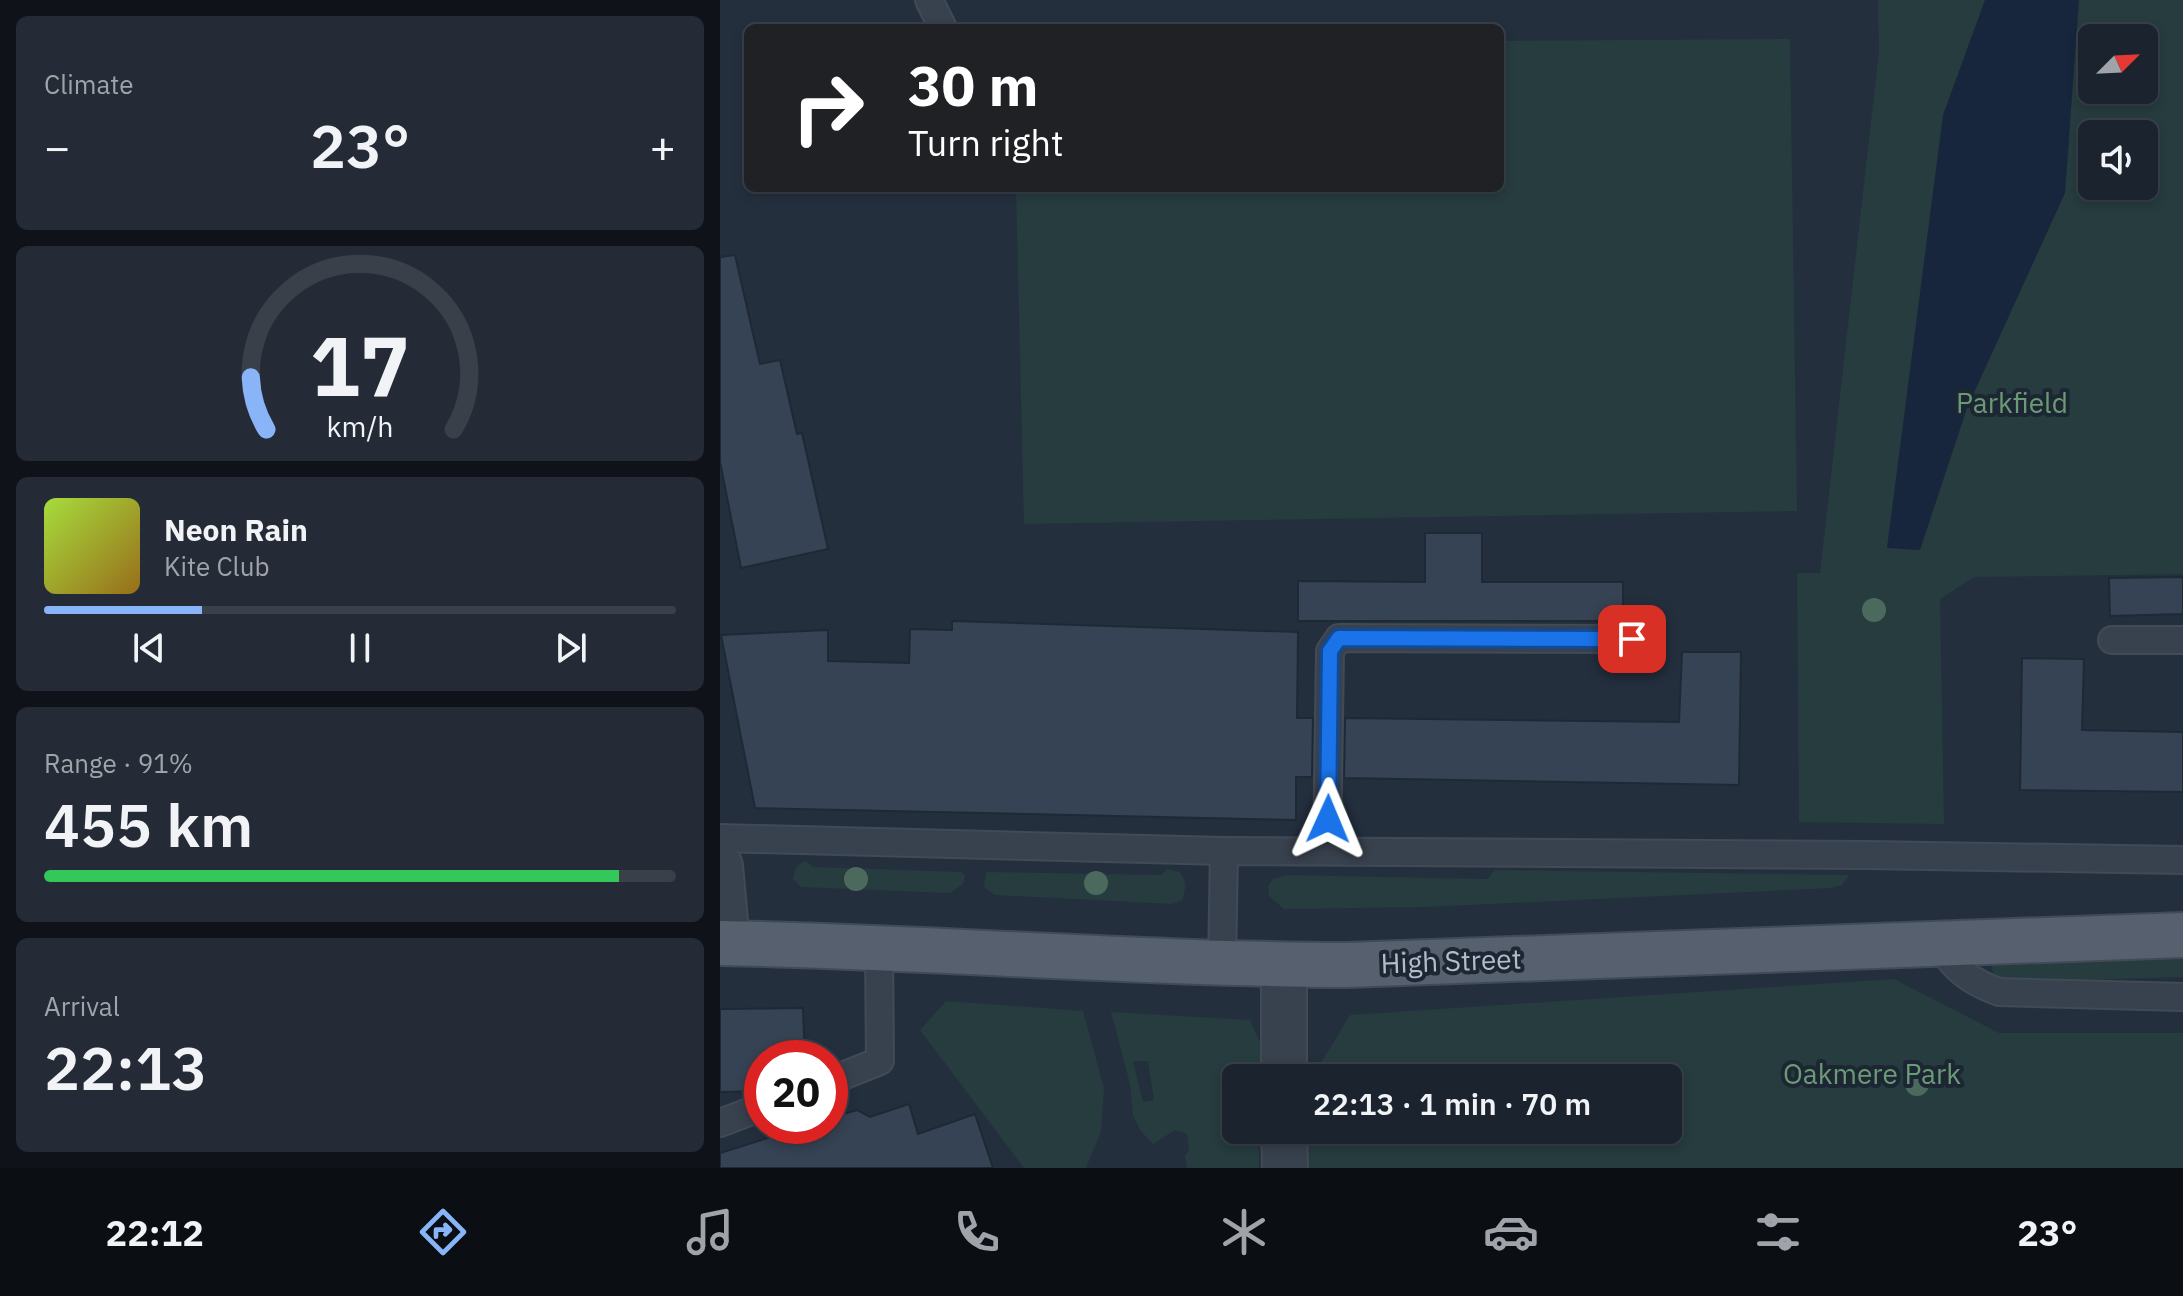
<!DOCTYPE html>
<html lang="en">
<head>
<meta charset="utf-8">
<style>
  body { margin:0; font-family:"IBM Plex Sans",sans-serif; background:#242b36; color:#f1f3f6; height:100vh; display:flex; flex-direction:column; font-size:30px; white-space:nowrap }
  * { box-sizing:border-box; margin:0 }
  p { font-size:26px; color:#a0a4aa }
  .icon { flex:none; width:44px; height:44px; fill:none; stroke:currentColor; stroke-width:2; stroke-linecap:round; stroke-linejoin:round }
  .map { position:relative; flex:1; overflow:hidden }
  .panel { display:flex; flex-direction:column; gap:16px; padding:16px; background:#0f1319; width:720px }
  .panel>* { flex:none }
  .banner { position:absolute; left:24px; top:24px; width:760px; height:168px; border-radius:12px; box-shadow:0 4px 12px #0003,0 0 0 2px #39404a; background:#202124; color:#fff; overflow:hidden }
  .needle { width:52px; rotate:66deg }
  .fabs { position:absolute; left:1358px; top:24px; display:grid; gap:16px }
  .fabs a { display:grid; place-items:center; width:80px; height:80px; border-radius:12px; background:#1b232e; box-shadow:0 4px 12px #0003,0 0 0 2px #39404a; font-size:40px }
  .speed { position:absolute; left:24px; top:1040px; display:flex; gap:16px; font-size:40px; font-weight:700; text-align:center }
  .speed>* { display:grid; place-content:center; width:104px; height:104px; border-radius:50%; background:#1b232e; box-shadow:0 4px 12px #0003,0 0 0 2px #39404a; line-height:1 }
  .speed .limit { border:12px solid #d22; background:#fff; color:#111 }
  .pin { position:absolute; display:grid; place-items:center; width:68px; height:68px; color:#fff; margin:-34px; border-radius:16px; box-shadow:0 4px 12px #0006 }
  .me { position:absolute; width:88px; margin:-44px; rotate:1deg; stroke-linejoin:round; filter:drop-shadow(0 0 6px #0008) }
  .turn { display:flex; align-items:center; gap:28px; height:168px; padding:0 32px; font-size:36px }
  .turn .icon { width:104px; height:104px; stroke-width:2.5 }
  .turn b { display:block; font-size:56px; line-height:68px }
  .big { font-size:60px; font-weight:600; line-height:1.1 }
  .panel .card { flex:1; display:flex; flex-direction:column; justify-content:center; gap:12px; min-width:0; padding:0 28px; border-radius:12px; background:#242b36 }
  .panel .dial { align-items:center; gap:0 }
  .dial svg { height:208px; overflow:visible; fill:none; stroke:#39404a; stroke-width:7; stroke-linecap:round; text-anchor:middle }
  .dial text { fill:#f1f3f6; stroke:none }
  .song { display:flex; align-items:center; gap:24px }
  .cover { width:96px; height:96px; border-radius:12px; background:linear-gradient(135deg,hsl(80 70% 55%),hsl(40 70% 35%)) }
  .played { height:8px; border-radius:4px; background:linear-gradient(90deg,#8ab4f8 25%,#39404a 25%) }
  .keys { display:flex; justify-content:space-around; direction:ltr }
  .heat { display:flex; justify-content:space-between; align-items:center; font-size:44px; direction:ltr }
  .charge { height:12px; border-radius:6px; background:linear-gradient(90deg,#34c759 91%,#39404a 0) }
  .trip { position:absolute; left:502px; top:1064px; width:460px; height:80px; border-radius:12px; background:#1b232e; box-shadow:0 4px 12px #0003,0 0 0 2px #39404a; font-weight:600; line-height:80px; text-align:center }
  .dock { display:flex; height:128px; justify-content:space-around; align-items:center; background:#0b0e12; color:#a0a4aa }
  .dock .icon { width:56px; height:56px }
  .dock .active { color:#8ab4f8 }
  .dock b { font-size:36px; color:#f1f3f6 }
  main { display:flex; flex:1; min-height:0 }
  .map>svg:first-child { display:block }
  .green { fill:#263c3f; fill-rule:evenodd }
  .water { fill:#17263c }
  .building { fill:#364354; stroke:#1f2835; stroke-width:2 }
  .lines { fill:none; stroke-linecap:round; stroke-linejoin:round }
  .service-casing { stroke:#414a57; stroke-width:30 }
  .minor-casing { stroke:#414a57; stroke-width:48 }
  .tertiary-casing { stroke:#414a57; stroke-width:48 }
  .primary-casing { stroke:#414a57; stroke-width:48 }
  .service { stroke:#38414e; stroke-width:26 }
  .minor { stroke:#38414e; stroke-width:44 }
  .tertiary { stroke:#38414e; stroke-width:44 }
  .primary { stroke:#56606e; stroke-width:44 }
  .tree { fill:#4b6a5d }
  .route-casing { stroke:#114b97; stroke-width:20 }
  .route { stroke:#1a73e8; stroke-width:14 }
  .labels { text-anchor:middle; stroke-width:8; stroke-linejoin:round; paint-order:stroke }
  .park-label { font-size:28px; fill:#6b9a76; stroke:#1d2633 }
  .street-label { font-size:28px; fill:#b4bcc9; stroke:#1d2633 }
</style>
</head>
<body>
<main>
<section class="panel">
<div class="card"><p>Climate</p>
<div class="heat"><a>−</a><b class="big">23°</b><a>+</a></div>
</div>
<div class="card dial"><svg viewBox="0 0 100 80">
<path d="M14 69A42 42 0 1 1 86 69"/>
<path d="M14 69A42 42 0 0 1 8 49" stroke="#8ab4f8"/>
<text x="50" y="56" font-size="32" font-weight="700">17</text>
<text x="50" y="72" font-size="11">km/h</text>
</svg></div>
<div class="card">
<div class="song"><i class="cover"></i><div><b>Neon Rain</b><p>Kite Club</p></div></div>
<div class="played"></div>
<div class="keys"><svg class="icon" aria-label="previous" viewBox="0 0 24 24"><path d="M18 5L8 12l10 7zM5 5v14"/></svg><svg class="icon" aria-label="pause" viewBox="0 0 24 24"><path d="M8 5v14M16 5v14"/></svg><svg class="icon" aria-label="next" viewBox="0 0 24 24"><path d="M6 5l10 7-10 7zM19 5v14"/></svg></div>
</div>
<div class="card"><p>Range · 91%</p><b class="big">455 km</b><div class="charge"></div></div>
<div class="card"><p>Arrival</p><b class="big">22:13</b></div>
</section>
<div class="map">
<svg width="1463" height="1168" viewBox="0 0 1463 1168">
  <rect width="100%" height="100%" fill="#242f3e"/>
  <!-- green -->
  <path class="green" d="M 1158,0 L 1463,0 L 1463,574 L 1254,577 L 1220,599 L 1224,824 L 1079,822 L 1077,573 L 1100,573 L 1159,51 ZM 1372,38 L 1424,38 L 1424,90 L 1372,90 ZM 1372,134 L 1424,134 L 1424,186 L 1372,186 Z
    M 1070,39 L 1077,511 L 304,524 L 296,188 L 780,188 L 780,41 Z
    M 86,861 L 93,867 L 241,872 L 245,875 L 243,884 L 230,893 L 81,887 L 73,879 C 74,870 77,863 86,861 Z
    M 447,869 L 459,872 C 467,880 466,890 462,900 L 452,904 L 275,895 L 264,887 L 266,872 L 441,875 Z
    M 774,870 L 1129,875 L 1122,885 L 1111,888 L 707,907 L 564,909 L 549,896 L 548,886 L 553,879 L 566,875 L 768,879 Z
    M 1463,954 L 1463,977 L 1291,982 L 1274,978 L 1271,962 Z
    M 1174,979 L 1279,1033 L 1463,1033 L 1463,1168 L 582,1168 L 584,1130 L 948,1130 L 948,1078 L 592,1078 L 630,1015 Z
    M 226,1001 L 363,1011 L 384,1088 L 381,1132 L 366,1168 L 304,1168 L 200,1030 Z
    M 391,1012 L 530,1020 L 542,1046 L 541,1078 L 516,1078 L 516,1130 L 539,1130 L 539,1168 L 467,1168 L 465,1156 L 469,1150 L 467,1134 L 455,1130 L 433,1144 L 420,1130 L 413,1115 L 410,1084 ZM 413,1061 L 428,1061 L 434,1100 L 423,1102 Z"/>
  <!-- water -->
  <path class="water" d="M 1265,0 L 1359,0 L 1345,193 L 1247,408 L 1200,550 L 1167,548 L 1223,115 Z"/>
  <!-- building -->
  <path class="building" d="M 15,255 L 40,364 L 60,360 L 77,434 L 82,433 L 108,549 L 21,568 L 0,462 L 0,257 Z
    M 705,533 L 762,533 L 762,582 L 903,582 L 903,621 L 578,621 L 578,581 L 705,582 Z
    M 1463,577 L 1463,614 L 1390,616 L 1389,578 Z
    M 232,621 L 578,632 L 577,718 L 593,718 L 592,777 L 576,777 L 576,820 L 35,808 L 1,635 L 108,630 L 108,661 L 189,663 L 190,629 L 232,630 Z
    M 962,652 L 1021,652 L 1019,785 L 624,778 L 625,718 L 959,722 Z
    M 1302,658 L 1364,659 L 1362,730 L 1463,732 L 1463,792 L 1300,790 Z
    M 83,1008 L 85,1058 L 42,1058 L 42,1091 L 0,1092 L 0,1009 Z
    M 189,1104 L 198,1134 L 255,1114 L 273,1168 L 0,1168 L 0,1153 L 86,1126 L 110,1126 L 110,1118 L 137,1110 L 150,1117 Z"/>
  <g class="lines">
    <!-- service casing -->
    <g class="service-casing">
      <path id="service" d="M 209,0 L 223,28
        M 1392,640 L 1463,640
        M 0,838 L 504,851 L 1149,855 L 1463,860
        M 607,850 L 610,651 L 619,638 L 912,639
        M 1218,944 C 1236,970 1249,981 1279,992 L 1463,997
        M 502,965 L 504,851
        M 110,1081 L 160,1061 L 159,948
        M 0,1123 L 42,1107"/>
    </g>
    <!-- minor casing -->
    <g class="minor-casing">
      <path id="minor" d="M 564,1078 L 564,965
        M 564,1130 L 565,1168"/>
    </g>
    <!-- tertiary casing -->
    <g class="tertiary-casing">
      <path id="tertiary" d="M 0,866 L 7,943"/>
    </g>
    <!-- primary casing -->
    <g class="primary-casing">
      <path id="primary" d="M 0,943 C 209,947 418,964 627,965 L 1463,935"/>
    </g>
    <!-- service -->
    <use href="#service" class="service"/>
    <!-- minor -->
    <use href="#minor" class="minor"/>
    <!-- tertiary -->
    <use href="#tertiary" class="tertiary"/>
    <!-- primary -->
    <use href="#primary" class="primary"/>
  </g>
  <!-- trees -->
  <g class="tree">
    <circle cx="1154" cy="610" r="12"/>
    <circle cx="136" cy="879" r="12"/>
    <circle cx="376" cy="883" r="12"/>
    <circle cx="1197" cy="1084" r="12"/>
  </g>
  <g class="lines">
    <!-- route casing -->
    <g class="route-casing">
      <path id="route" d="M 608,819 L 610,651 L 619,638 L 912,639"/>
    </g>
    <!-- route -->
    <use href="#route" class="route"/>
  </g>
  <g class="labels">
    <!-- park labels -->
    <g class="park-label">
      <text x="1292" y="413">Parkfield</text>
      <text x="1152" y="1084">Oakmere Park</text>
    </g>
    <!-- street labels -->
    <g class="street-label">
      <text transform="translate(731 961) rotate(-2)" y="10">High Street</text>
    </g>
  </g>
</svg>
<div class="fabs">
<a><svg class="needle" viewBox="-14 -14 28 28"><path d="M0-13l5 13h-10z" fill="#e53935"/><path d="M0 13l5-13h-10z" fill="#a0a4aa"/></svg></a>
<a><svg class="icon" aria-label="sound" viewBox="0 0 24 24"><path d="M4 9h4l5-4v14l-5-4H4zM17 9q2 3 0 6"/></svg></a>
</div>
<div class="speed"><div class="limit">20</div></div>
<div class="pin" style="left:912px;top:639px;background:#d93025"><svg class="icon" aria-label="arrive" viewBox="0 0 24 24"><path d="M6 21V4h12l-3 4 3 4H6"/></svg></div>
<svg class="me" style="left:608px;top:819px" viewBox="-20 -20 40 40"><path d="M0-17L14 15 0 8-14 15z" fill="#1a73e8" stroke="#fff" stroke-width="4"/></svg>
<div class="trip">22:13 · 1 min · 70 m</div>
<div class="banner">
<div class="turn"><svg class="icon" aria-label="right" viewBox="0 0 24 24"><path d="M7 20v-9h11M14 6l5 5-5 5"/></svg><div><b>30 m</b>Turn right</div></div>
</div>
</div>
</main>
<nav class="dock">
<b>22:12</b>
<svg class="icon active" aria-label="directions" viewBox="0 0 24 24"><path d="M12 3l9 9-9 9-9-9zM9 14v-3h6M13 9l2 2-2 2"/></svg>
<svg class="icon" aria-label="music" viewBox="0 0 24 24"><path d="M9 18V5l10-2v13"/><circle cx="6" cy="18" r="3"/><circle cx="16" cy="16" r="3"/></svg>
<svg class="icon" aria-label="phone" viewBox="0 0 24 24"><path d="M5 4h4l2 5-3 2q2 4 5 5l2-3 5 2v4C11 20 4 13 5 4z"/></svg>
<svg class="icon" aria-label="climate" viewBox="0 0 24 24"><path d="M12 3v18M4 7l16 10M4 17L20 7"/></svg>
<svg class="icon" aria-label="car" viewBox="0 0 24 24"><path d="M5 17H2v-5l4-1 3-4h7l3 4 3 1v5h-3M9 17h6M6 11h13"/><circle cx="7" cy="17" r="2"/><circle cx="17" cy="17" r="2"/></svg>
<svg class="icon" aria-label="filters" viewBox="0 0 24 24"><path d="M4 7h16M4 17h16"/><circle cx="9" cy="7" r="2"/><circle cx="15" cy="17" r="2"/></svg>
<b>23°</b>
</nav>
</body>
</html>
